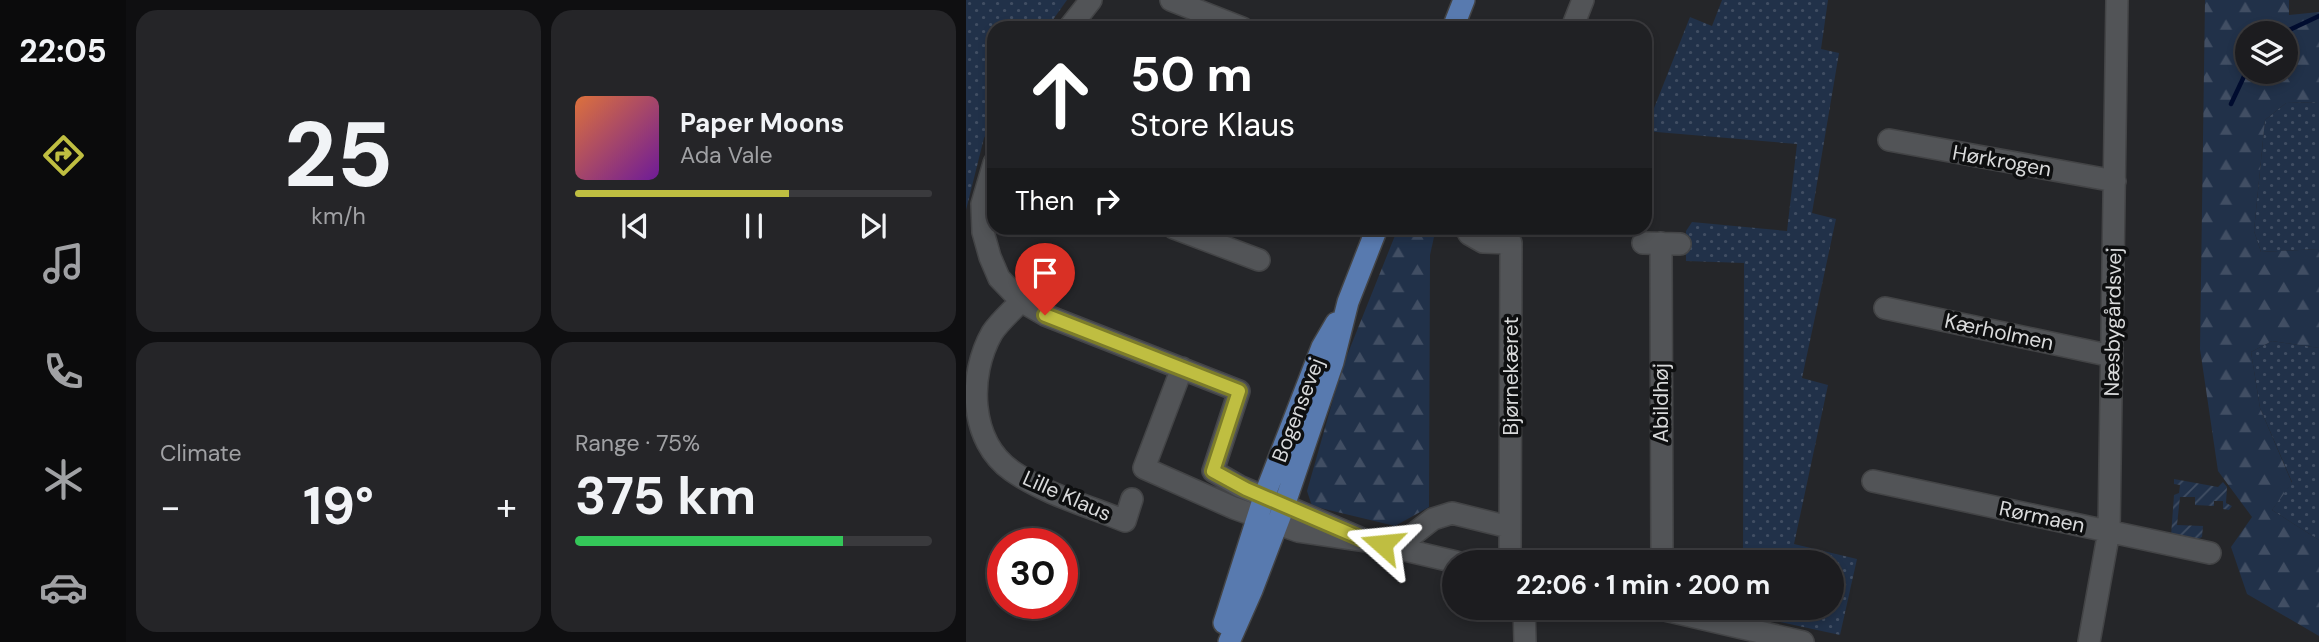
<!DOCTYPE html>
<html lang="en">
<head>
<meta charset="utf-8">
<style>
  body { margin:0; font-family:"DM Sans",sans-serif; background:#252528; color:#f1f3f6; height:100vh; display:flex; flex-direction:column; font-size:26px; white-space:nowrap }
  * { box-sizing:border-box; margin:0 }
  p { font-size:23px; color:#a0a1a4 }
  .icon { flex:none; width:38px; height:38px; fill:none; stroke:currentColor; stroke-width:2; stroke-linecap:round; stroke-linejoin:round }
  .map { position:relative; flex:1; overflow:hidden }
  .details { display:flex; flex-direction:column; gap:10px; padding:10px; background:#0f0f11; width:840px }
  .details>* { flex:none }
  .top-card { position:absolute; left:21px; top:21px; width:665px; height:214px; border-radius:21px; box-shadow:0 4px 10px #0003,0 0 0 2px #3a3a3d; background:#202124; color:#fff; overflow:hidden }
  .tools { position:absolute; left:1269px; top:21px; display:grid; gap:14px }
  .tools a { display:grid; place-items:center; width:63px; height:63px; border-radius:50%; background:#1c1c1f; box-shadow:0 4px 10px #0003,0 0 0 2px #3a3a3d; font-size:35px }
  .speed { position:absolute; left:21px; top:528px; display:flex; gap:14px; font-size:35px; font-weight:700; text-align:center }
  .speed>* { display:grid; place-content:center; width:91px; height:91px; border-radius:50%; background:#1c1c1f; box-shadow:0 4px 10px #0003,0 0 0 2px #3a3a3d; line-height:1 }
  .speed .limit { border:10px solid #d22; background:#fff; color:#111 }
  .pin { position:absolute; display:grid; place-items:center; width:60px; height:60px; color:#fff; margin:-72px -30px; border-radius:50% 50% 50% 0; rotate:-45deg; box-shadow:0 0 7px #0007 }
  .pin .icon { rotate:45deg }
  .me { position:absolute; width:77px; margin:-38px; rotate:288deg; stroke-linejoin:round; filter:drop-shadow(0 0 5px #0008) }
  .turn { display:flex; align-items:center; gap:24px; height:147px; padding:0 28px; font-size:32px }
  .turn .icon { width:91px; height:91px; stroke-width:2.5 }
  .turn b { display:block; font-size:49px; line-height:60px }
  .then { display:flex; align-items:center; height:66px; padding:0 28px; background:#0003; gap:14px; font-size:26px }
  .big { font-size:52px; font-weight:700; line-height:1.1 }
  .details .widget { flex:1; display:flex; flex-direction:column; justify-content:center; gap:10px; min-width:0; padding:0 24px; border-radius:21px; background:#252528 }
  .details .dial { align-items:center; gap:0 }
  .dial b { font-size:91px; line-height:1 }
  .song { display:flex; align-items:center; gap:21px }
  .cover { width:84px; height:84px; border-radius:10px; background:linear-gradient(135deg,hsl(20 70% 55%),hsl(280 70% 35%)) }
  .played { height:7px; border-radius:4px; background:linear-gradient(90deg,#bfbe41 60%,#3a3a3d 60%) }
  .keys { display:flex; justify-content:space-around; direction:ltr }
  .heat { display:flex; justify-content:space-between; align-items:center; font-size:38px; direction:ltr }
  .charge { height:10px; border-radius:5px; background:linear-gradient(90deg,#34c759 75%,#3a3a3d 0) }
  .details .tiles { flex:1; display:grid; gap:10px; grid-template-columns:repeat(2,1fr) }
  .trip { position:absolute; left:476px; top:550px; width:402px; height:70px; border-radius:35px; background:#1c1c1f; box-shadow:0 4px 10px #0003,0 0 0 2px #3a3a3d; font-weight:700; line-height:70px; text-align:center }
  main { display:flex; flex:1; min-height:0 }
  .menu { display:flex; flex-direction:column; width:126px; justify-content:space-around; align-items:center; background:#0b0b0c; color:#a0a1a4 }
  .menu .icon { width:49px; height:49px }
  .menu .selected { color:#bfbe41 }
  .menu b { font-size:32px; color:#f1f3f6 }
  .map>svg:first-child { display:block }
  .grass { fill:url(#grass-dots) }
  .forest { fill:url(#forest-firs); fill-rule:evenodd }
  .garden { fill:url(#garden-furrows) }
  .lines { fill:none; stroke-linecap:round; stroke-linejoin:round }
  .stream { stroke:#000c2f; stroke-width:4.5 }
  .minor-casing { stroke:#434446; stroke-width:24 }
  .major-casing { stroke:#434446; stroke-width:24 }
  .minor { stroke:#525457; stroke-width:21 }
  .major { stroke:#587aaf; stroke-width:21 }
  .route-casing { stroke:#7c7c2a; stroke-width:18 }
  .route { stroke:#bfbe41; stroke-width:12 }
  .labels { text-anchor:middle; stroke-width:7; stroke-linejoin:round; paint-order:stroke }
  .street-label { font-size:21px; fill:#d9dadb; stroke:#0e0f10 }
</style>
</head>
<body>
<main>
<nav class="menu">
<b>22:05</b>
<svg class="icon selected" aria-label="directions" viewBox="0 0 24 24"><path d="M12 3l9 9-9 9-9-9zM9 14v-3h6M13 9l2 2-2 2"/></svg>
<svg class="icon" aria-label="music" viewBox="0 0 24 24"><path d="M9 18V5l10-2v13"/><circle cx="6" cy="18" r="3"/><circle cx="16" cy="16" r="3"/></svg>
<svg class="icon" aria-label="phone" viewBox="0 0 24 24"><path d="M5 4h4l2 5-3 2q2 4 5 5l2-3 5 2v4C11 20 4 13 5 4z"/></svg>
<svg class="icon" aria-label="climate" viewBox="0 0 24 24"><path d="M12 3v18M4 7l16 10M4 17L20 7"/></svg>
<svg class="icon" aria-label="car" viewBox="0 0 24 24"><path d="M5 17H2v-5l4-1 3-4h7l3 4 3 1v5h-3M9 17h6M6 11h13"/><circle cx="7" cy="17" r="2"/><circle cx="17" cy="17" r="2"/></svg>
</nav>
<section class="details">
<div class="tiles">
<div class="widget dial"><b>25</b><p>km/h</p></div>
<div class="widget">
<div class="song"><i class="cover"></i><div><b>Paper Moons</b><p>Ada Vale</p></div></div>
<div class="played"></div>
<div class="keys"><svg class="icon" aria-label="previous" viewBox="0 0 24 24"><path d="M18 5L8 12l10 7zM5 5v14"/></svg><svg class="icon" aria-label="pause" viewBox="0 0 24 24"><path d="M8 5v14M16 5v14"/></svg><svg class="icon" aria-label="next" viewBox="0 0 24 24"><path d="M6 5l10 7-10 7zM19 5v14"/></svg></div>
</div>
<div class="widget"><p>Climate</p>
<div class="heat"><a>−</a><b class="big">19°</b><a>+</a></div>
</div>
<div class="widget"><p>Range · 75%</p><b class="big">375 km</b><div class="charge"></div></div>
</div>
</section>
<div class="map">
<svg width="1353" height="642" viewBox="0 0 1353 642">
  <defs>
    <pattern id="grass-dots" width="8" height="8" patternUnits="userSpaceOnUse" patternTransform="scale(1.75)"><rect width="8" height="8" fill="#213149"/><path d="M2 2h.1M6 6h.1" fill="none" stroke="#414e63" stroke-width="1.8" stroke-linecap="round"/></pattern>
    <pattern id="forest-firs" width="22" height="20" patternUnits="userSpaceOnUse" patternTransform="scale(1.75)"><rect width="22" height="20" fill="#213149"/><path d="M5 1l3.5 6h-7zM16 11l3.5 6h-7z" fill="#414e63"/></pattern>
    <pattern id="garden-furrows" width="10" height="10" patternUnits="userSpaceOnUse" patternTransform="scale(1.75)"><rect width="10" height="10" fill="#213149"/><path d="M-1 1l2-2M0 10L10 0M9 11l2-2" fill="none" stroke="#414e63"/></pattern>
  </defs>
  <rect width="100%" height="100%" fill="#252629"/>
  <!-- grass -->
  <path class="grass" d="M 0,0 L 101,0 L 81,28 L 28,28 L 28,120 L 18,138 L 0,210 Z
    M 756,0 L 862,0 L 855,49 L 873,53 L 846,213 L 870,219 L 836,378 L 862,385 L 828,544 L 891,559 L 874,635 L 777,614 L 777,607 L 866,607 L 866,562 L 777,562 L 778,263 L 720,261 L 720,231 L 726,222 L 821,231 L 831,144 L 679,131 L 724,17 L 746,26 Z
    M 1353,102 L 1353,249 L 1295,252 L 1288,231 L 1299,120 L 1320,103 Z
    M 1306,341 L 1353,348 L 1353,540 L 1306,510 L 1326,482 L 1294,408 L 1285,352 Z"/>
  <!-- forest -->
  <path class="forest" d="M 1239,0 L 1323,0 L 1323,15 L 1353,12 L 1353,102 L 1320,103 L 1299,120 L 1288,231 L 1295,252 L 1353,249 L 1353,348 L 1306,341 L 1285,352 L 1294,408 L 1326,483 L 1306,510 L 1353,540 L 1353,636 L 1281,594 L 1265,547 L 1286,517 L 1252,471 L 1234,349 ZM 1281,33 L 1320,33 L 1320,72 L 1281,72 Z
    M 432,228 L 470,228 L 464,255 L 463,507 L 429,526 L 346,506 L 341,491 L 376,368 Z"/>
  <!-- garden -->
  <path class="garden" d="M 1208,479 L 1252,487 L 1257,482 L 1261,487 L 1260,503 L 1266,506 L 1263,510 L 1257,509 L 1257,501 L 1248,501 L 1248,506 L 1229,505 L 1229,497 L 1214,497 L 1211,525 L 1237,526 L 1236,537 L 1228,541 L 1205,536 L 1208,495 L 1213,493 L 1214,485 L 1208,484 Z"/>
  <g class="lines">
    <!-- stream -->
    <path class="stream" d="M 1317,33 L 1353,16
      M 1265,104 L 1281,70"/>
    <!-- minor casing -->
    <g class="minor-casing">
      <path id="minor" d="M 205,0 L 276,28
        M 103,28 L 125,0
        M 606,28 L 617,0
        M 923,140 L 1149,181
        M 28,163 L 16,204 L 17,232 L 24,257 L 33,278 L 55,301 L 79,315 L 273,391 L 247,471 L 273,486 L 401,541
        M 208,228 L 293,260
        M 500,228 L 503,234 L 517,242 L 545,243 L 544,562
        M 677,243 L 714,244
        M 695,243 L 696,562
        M 55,301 C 46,311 33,322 26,333 C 2,375 3,441 46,471 C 79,494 122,506 159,521 L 166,499
        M 919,308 L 1146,356
        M 216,368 L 178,468 L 268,508 L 332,531 L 401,541 L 490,562
        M 907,481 L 1244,553
        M 431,547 L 467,519 L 486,513 L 543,527
        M 558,607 L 559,642
        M 686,607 L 837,642
        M 1123,642 L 1143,531 L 1151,0"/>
    </g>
    <!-- major casing -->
    <g class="major-casing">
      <path id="major" d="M 487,28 L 498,0
        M 258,623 L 298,497 L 356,347 L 370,323
        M 263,642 L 286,590 L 318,506 L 367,362 L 382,302 L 411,228"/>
    </g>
    <!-- minor -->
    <use href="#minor" class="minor"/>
    <!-- major -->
    <use href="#major" class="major"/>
  </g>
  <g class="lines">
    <!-- route casing -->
    <g class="route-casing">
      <path id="route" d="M 79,315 L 273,391 L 247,471 L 280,489 L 401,541 L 416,544"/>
    </g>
    <!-- route -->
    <use href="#route" class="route"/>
  </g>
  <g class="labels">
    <!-- street labels -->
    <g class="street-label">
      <text transform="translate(1036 161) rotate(10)" y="7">Hørkrogen</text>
      <text transform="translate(1147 322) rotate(-89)" y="7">Næsbygårdsvej</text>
      <text transform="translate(1033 332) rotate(12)" y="7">Kærholmen</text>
      <text transform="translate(545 376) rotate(-90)" y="7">Bjørnekæret</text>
      <text transform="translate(695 403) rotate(-90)" y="7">Abildhøj</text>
      <text transform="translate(332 410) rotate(-69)" y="7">Bogensevej</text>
      <text transform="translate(101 496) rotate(24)" y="7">Lille Klaus</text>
      <text transform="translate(1076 517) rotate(12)" y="7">Rørmaen</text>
    </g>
  </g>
</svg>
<div class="tools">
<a><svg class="icon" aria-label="layers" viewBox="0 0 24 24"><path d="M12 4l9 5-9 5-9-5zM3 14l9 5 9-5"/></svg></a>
</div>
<div class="speed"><div class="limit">30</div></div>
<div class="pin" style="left:79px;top:315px;background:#d93025"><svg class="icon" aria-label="arrive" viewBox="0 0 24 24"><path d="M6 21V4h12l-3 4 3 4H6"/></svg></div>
<svg class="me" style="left:416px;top:544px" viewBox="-20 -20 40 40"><path d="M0-17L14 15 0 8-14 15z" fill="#bfbe41" stroke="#fff" stroke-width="4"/></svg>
<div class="trip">22:06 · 1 min · 200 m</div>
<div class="top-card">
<div class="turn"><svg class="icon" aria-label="ahead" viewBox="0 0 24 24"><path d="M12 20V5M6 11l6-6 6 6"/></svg><div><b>50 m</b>Store Klaus</div></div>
<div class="then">Then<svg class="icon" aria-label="right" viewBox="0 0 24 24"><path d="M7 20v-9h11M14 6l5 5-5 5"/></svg></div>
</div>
</div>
</main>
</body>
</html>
